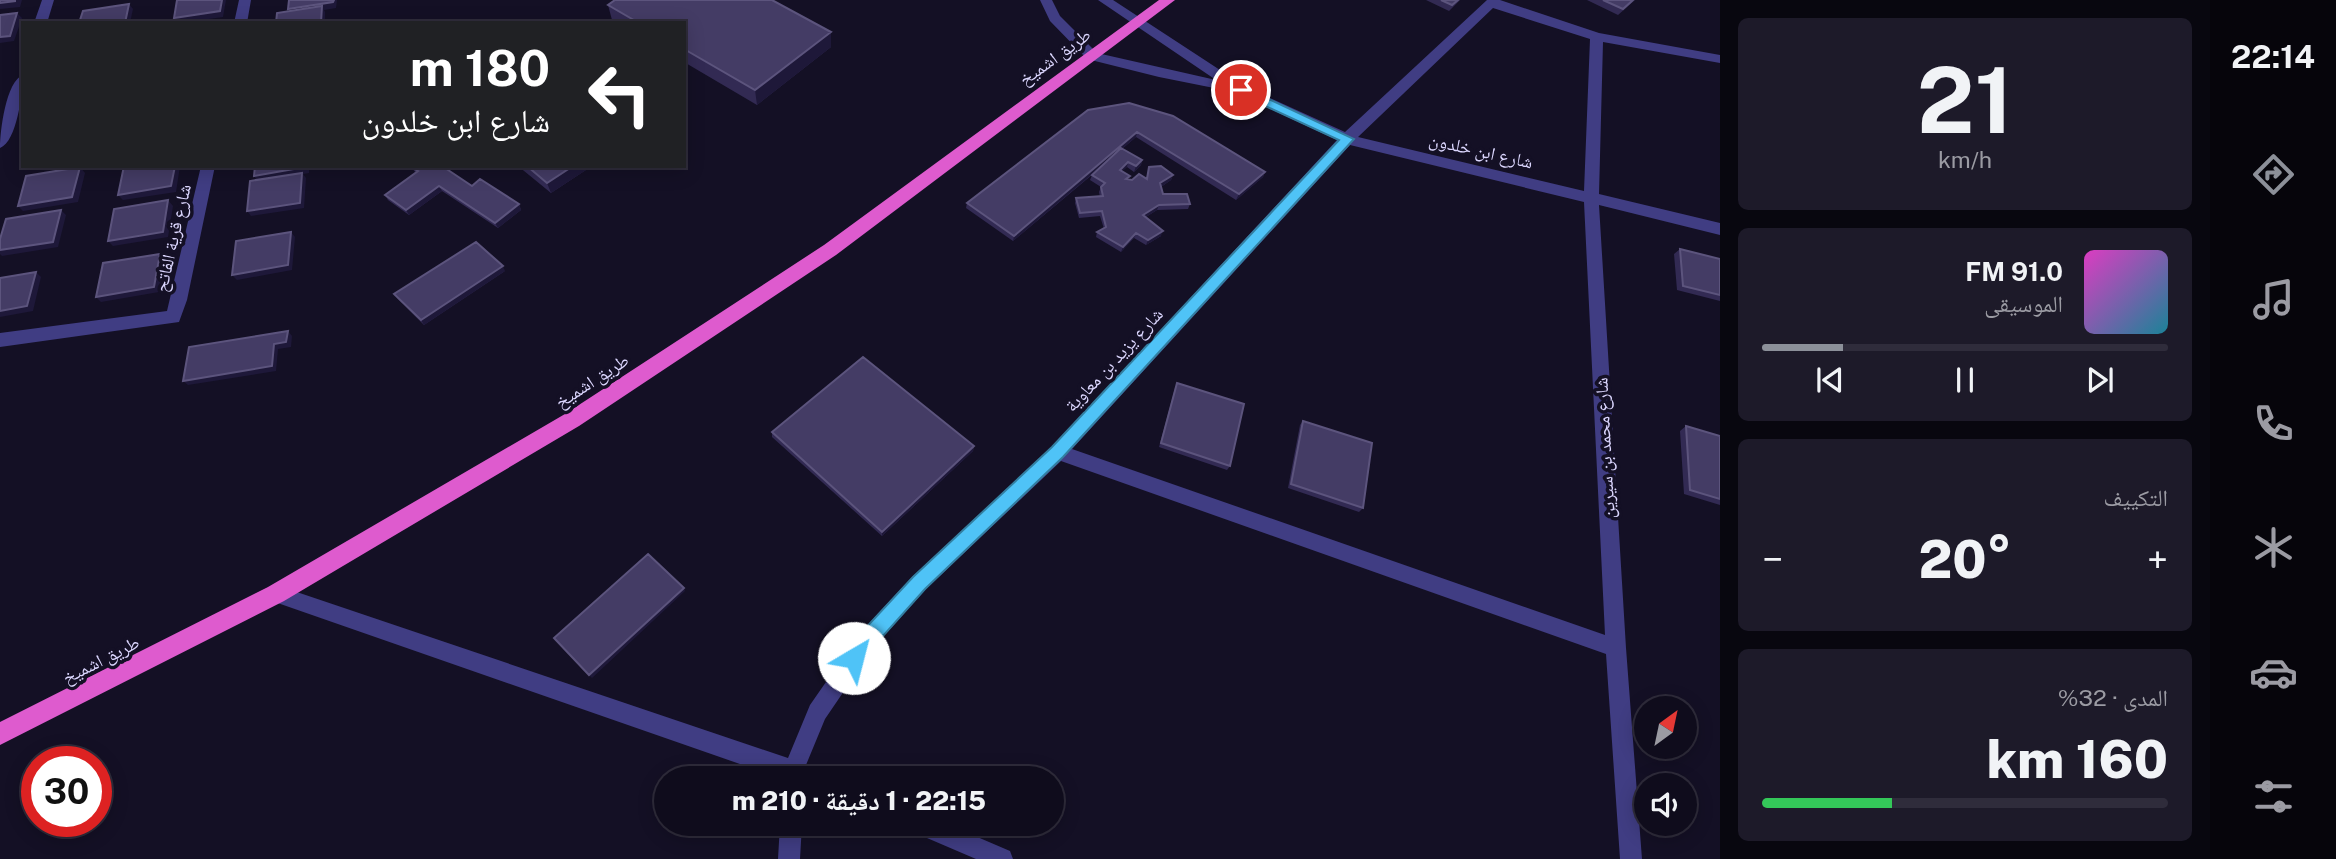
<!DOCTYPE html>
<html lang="ar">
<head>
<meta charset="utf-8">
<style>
  body { margin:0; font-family:"Public Sans","Noto Naskh Arabic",sans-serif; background:#1d1a29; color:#f1f3f6; direction:rtl; height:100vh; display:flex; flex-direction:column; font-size:26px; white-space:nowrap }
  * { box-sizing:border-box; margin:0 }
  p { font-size:23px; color:#9b9ba3 }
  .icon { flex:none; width:38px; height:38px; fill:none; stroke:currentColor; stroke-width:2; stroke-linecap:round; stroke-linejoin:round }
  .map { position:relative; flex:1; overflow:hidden; direction:ltr }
  .side { display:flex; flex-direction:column; gap:18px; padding:18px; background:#08070f; width:490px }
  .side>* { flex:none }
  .hud { position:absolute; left:21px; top:21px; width:665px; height:147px; border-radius:0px; box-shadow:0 4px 18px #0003,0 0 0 2px #2f2c3b; direction:rtl; background:#202124; color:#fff; overflow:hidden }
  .needle { width:46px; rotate:33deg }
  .controls { position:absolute; left:1634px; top:696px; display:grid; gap:14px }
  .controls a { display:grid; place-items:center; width:63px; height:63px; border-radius:50%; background:#0f0c1c; box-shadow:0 4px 18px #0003,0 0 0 2px #2f2c3b; font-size:35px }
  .speed { position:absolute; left:21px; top:746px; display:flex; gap:14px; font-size:35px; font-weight:700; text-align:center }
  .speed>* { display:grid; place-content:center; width:91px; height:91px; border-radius:50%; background:#0f0c1c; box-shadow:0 4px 18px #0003,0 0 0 2px #2f2c3b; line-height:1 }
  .speed .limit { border:10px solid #d22; background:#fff; color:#111 }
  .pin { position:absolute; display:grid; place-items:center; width:60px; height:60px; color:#fff; margin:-30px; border:4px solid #fff; border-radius:50%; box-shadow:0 2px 7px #0007 }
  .me { position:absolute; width:77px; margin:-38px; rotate:37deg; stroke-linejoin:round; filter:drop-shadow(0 0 5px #0008) }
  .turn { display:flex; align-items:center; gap:24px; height:147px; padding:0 21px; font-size:32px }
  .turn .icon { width:91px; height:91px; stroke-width:2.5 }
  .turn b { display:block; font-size:49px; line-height:60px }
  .big { font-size:52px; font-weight:800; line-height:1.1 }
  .side .card { flex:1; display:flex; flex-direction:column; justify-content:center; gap:10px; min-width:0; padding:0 24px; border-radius:10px; background:#1d1a29 }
  .side .dial { align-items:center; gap:0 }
  .dial b { font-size:91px; line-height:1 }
  .song { display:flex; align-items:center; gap:21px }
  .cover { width:84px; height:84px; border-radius:10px; background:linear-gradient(135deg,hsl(310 70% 55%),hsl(190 70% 35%)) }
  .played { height:7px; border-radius:4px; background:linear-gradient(90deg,#8c9099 20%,#2f2c3b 20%) }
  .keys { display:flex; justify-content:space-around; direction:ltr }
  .heat { display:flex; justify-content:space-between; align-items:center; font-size:38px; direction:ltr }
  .charge { height:10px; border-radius:5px; background:linear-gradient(90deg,#34c759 32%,#2f2c3b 0) }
  .trip { position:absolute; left:654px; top:766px; width:410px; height:70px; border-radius:35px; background:#0f0c1c; box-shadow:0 4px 18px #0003,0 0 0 2px #2f2c3b; font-weight:800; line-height:70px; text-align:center; direction:rtl }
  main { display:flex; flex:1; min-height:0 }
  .dock { display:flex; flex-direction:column; width:126px; justify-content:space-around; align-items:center; background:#06050b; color:#9b9ba3 }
  .dock .icon { width:49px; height:49px }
  .dock .current { color:#8c9099 }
  .dock b { font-size:32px; color:#f1f3f6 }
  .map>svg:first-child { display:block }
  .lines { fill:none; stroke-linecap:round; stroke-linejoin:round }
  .minor { fill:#403d83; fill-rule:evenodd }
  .trunk { fill:#de5bce; fill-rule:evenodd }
  .wall { fill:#322a53 }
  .shaded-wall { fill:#1e1839 }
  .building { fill:#443c65; stroke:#5c547d; stroke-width:2 }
  .route { fill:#4fc3f7; stroke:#337fa1; stroke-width:2 }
  .labels { text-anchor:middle; stroke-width:7; stroke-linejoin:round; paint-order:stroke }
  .street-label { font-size:18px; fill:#dbd6fe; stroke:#141025 }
</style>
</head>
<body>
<main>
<nav class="dock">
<b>22:14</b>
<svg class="icon current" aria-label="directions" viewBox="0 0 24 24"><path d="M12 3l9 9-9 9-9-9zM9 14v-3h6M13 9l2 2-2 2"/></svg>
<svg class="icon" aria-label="music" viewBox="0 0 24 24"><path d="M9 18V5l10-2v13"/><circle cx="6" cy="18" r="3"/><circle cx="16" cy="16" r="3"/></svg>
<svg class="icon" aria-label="phone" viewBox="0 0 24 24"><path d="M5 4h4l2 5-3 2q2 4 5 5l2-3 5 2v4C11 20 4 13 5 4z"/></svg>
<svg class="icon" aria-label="climate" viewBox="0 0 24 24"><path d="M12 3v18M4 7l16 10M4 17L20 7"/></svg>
<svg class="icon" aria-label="car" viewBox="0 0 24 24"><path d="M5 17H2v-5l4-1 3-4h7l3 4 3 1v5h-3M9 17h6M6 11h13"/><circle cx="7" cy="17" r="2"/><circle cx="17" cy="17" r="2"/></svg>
<svg class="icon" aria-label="filters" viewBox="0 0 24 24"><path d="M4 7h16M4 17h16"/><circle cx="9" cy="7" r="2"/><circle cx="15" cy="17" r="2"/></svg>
</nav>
<section class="side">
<div class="card dial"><b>21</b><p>km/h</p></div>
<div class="card">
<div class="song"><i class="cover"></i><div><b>91.0 FM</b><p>الموسيقى</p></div></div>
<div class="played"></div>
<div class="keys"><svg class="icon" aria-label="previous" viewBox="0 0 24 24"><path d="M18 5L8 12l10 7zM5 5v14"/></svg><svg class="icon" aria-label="pause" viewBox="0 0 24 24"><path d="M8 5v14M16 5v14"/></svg><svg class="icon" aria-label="next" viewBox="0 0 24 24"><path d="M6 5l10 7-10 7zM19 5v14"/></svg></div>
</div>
<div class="card"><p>التكييف</p>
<div class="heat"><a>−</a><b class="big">20°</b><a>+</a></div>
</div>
<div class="card"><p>المدى · 32%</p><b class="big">160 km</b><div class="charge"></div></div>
</section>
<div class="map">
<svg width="1720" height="859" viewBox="0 0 1720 859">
  <rect width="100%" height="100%" fill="#141025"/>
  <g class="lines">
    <!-- minor -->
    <path class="minor" d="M 42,0 L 54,0 L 47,23 L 34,23 Z
      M 239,0 L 251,0 L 247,23 L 234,23 Z
      M 1040,0 L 1052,0 L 1060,16 L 1097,53 L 1216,80 L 1098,0 L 1113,0 L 1246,87 L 1345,132 L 1487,0 L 1500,0 L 1599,33 L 1720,55 L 1720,63 L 1603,42 L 1599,194 L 1720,223 L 1720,235 L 1599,205 L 1626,648 L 1642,859 L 1620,859 L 1606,654 L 1061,461 L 926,589 L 874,647 L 825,719 L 806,765 L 825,771 L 828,779 L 783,779 L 269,600 L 266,594 L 269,588 L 276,585 L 788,758 L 810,705 L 860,633 L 912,577 L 1052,447 L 1337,140 L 1234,92 L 1159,77 L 1087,59 L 1050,21 ZM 1493,8 L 1590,39 L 1584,191 L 1358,137 ZM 1350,145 L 1584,202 L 1605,635 L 1072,449 Z
      M 23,75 C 23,91 17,142 0,148 C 0,131 6,81 23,75 Z
      M 201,166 L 215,166 L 187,300 L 179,322 L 0,347 L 0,333 L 167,311 Z
      M 780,824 L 802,824 L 800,859 L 778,859 Z
      M 910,824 L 947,824 L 1010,851 L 1013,859 L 976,859 L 913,832 Z"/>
    <!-- trunk -->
    <path class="trunk" d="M 1159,0 L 1175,0 L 836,255 L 579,426 L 284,601 L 0,745 L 0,722 L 268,587 L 565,414 L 824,245 Z"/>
  </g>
  <!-- wall -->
  <path class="wall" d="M 1426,0 L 1460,0 L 1449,11 Z
    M 1587,0 L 1635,0 L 1618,15 Z
    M 608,5 L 831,47 L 757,105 L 684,62 L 684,23 L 616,23 L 612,20 Z
    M 1088,110 L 1265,172 L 1263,177 L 1236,200 L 1136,137 L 1122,149 L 1142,160 L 1141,165 L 1134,172 L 1127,167 L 1122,171 L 1128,179 L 1132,180 L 1146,179 L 1149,167 L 1173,175 L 1171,180 L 1161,187 L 1163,194 L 1190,204 L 1188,209 L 1157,210 L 1146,217 L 1161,236 L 1146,245 L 1134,238 L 1121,252 L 1096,237 L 1097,232 L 1104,229 L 1100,216 L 1079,218 L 1075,203 L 1076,198 L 1100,197 L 1099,192 L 1101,187 L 1090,180 L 1092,175 L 1099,169 L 1013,241 L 966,208 L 967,203 Z
    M 518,166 L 592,166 L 551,193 Z
    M 411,167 L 472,186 L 519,204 L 521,210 L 498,228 L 442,191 L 409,215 L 388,200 L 385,195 L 416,173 Z
    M 1680,249 L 1720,259 L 1720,301 L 1677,290 L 1674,254 Z
    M 505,271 L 424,325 L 398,299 L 394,294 Z
    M 1177,383 L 1230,466 L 1227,470 L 1159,447 L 1175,388 Z
    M 1303,421 L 1363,508 L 1359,512 L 1288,488 L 1300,425 Z
    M 1686,426 L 1720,436 L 1720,505 L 1684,494 L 1680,431 Z
    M 772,432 L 974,446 L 973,451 L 882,536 L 772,437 Z"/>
  <!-- shaded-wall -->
  <path class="shaded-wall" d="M 15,0 L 22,0 L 20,7 L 0,9 L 0,3 Z
    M 222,0 L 226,0 L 223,17 L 181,23 L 177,23 L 174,18 Z
    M 334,0 L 337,0 L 336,8 L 324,10 L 325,12 L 325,23 L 291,14 L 288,9 Z
    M 129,4 L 133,9 L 130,23 L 125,23 Z
    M 17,13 L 22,18 L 14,41 L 0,43 L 0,37 Z
    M 831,32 L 831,47 L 757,105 L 755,90 Z
    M 1137,132 L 1136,137 L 1013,241 L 1014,236 Z
    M 1142,160 L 1141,165 L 1134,172 L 1136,166 Z
    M 1128,162 L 1127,167 L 1118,175 L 1120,170 Z
    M 175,166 L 180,166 L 176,192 L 123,200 L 118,195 Z
    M 306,166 L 309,166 L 309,173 L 303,174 L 306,178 L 304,208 L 251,216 L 247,211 L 257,181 L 254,176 Z
    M 573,166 L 592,166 L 551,193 L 547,183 Z
    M 80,167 L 85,173 L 78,202 L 23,211 L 18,206 Z
    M 1265,172 L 1263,177 L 1236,200 L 1239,194 Z
    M 1173,175 L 1171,180 L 1158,189 L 1160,183 Z
    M 439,186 L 442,191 L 409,215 L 406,210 Z
    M 168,200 L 173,206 L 168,237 L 113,246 L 108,241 Z
    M 519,204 L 521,210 L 498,228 L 495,223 Z
    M 1159,205 L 1157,210 L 1141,220 L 1143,215 Z
    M 61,210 L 66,215 L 58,247 L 2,256 L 0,254 L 0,250 Z
    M 1163,231 L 1161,236 L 1146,245 L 1148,240 Z
    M 291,232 L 295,237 L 292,270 L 237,280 L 232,275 Z
    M 1136,233 L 1134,238 L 1121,252 L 1123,247 Z
    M 160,254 L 165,259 L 159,292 L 101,302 L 96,297 Z
    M 503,266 L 505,271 L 424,325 L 421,320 Z
    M 36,272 L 41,277 L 33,311 L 0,317 L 0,311 Z
    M 288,331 L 292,336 L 291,347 L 278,349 L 276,371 L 188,385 L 183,381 L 274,344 Z
    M 974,446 L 973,451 L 882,536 L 882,532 Z
    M 684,588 L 685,591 L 592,678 L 589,675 Z"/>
  <!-- building -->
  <path class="building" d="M 0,0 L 15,0 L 15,1 L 0,3 Z
    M 177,0 L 222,0 L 220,11 L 174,18 Z
    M 289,0 L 334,0 L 333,2 L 288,9 Z
    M 615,0 L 772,0 L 831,32 L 755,90 L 684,49 L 684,23 L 639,23 L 608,5 Z
    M 1441,0 L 1458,0 L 1452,5 Z
    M 1603,0 L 1633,0 L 1623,9 Z
    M 129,4 L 125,23 L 79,23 L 83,11 Z
    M 322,6 L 321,23 L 276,23 L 277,13 Z
    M 17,13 L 10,36 L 0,37 L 0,15 Z
    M 1129,103 L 1173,116 L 1265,172 L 1239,194 L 1137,132 L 1014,236 L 967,203 L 1088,110 Z
    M 1121,148 L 1142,160 L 1136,166 L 1128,162 L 1120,170 L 1130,176 L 1126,179 L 1132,180 L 1139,174 L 1147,179 L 1149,167 L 1161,166 L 1173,175 L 1160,183 L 1163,194 L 1187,194 L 1190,204 L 1159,205 L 1143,215 L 1163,231 L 1148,240 L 1136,233 L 1123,247 L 1097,232 L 1106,227 L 1102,211 L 1080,213 L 1076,198 L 1103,196 L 1101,187 L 1105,183 L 1092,175 Z
    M 124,166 L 175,166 L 171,186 L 118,195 Z
    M 255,166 L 306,166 L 305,167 L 254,176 Z
    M 412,166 L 442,166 L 472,186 L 480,179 L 519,204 L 495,223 L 439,186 L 406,210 L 385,195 L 418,171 L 411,167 Z
    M 527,166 L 573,166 L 547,183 Z
    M 80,167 L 72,197 L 18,206 L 26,176 Z
    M 302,173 L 300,203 L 247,211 L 250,181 Z
    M 168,200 L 163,232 L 108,241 L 114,209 Z
    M 61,210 L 53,242 L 0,250 L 0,239 L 6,219 Z
    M 291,232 L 288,265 L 232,275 L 236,241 Z
    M 476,242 L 503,266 L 421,320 L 394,294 Z
    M 1680,249 L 1720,259 L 1720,295 L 1683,286 Z
    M 160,254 L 154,287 L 96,297 L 103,263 Z
    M 36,272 L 27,306 L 0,311 L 0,278 Z
    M 288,331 L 286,342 L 274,344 L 272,366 L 183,381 L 189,347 Z
    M 863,357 L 974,446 L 882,532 L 772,432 Z
    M 1177,383 L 1244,404 L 1230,466 L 1161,443 Z
    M 1303,421 L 1372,443 L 1363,508 L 1291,484 Z
    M 1686,426 L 1720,436 L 1720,499 L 1690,490 Z
    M 648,554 L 684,588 L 589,675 L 554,638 Z"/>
  <!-- route -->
  <path class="route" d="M 1241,86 L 1354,139 L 1063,457 L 925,589 L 873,647 L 861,665 L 854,667 L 848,665 L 845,658 L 860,634 L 913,577 L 1052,447 L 1339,140 L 1237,93 L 1237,87 Z"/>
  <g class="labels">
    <!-- street labels -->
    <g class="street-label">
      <text transform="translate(1055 57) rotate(-36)" y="6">طريق اشميخ</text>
      <text transform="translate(1481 151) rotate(13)" y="6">شارع ابن خلدون</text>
      <text transform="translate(173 238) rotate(-77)" y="6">شارع قرية الفاتح</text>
      <text transform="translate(1114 360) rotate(-47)" y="6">شارع يزيد بن معاوية</text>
      <text transform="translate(592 381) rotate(-33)" y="6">طريق اشميخ</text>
      <text transform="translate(1605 448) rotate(-93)" y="6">شارع محمد بن سيرين</text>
      <text transform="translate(101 660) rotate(-27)" y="6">طريق اشميخ</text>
    </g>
  </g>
</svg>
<div class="controls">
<a><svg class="needle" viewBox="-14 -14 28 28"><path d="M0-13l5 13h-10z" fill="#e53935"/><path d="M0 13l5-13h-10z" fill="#9b9ba3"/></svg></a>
<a><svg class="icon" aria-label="sound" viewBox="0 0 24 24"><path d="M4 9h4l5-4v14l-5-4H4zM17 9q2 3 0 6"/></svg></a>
</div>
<div class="speed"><div class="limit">30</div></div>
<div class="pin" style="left:1241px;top:90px;background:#d93025"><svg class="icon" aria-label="arrive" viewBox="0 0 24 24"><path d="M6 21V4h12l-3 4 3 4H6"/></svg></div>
<svg class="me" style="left:854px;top:658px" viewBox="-20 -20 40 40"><circle r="19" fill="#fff"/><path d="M0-13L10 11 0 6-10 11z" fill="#4fc3f7"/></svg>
<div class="trip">22:15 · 1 دقيقة · 210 m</div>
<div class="hud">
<div class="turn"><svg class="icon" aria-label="left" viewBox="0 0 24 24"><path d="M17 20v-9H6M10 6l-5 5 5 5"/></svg><div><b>180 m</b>شارع ابن خلدون</div></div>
</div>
</div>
</main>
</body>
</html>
